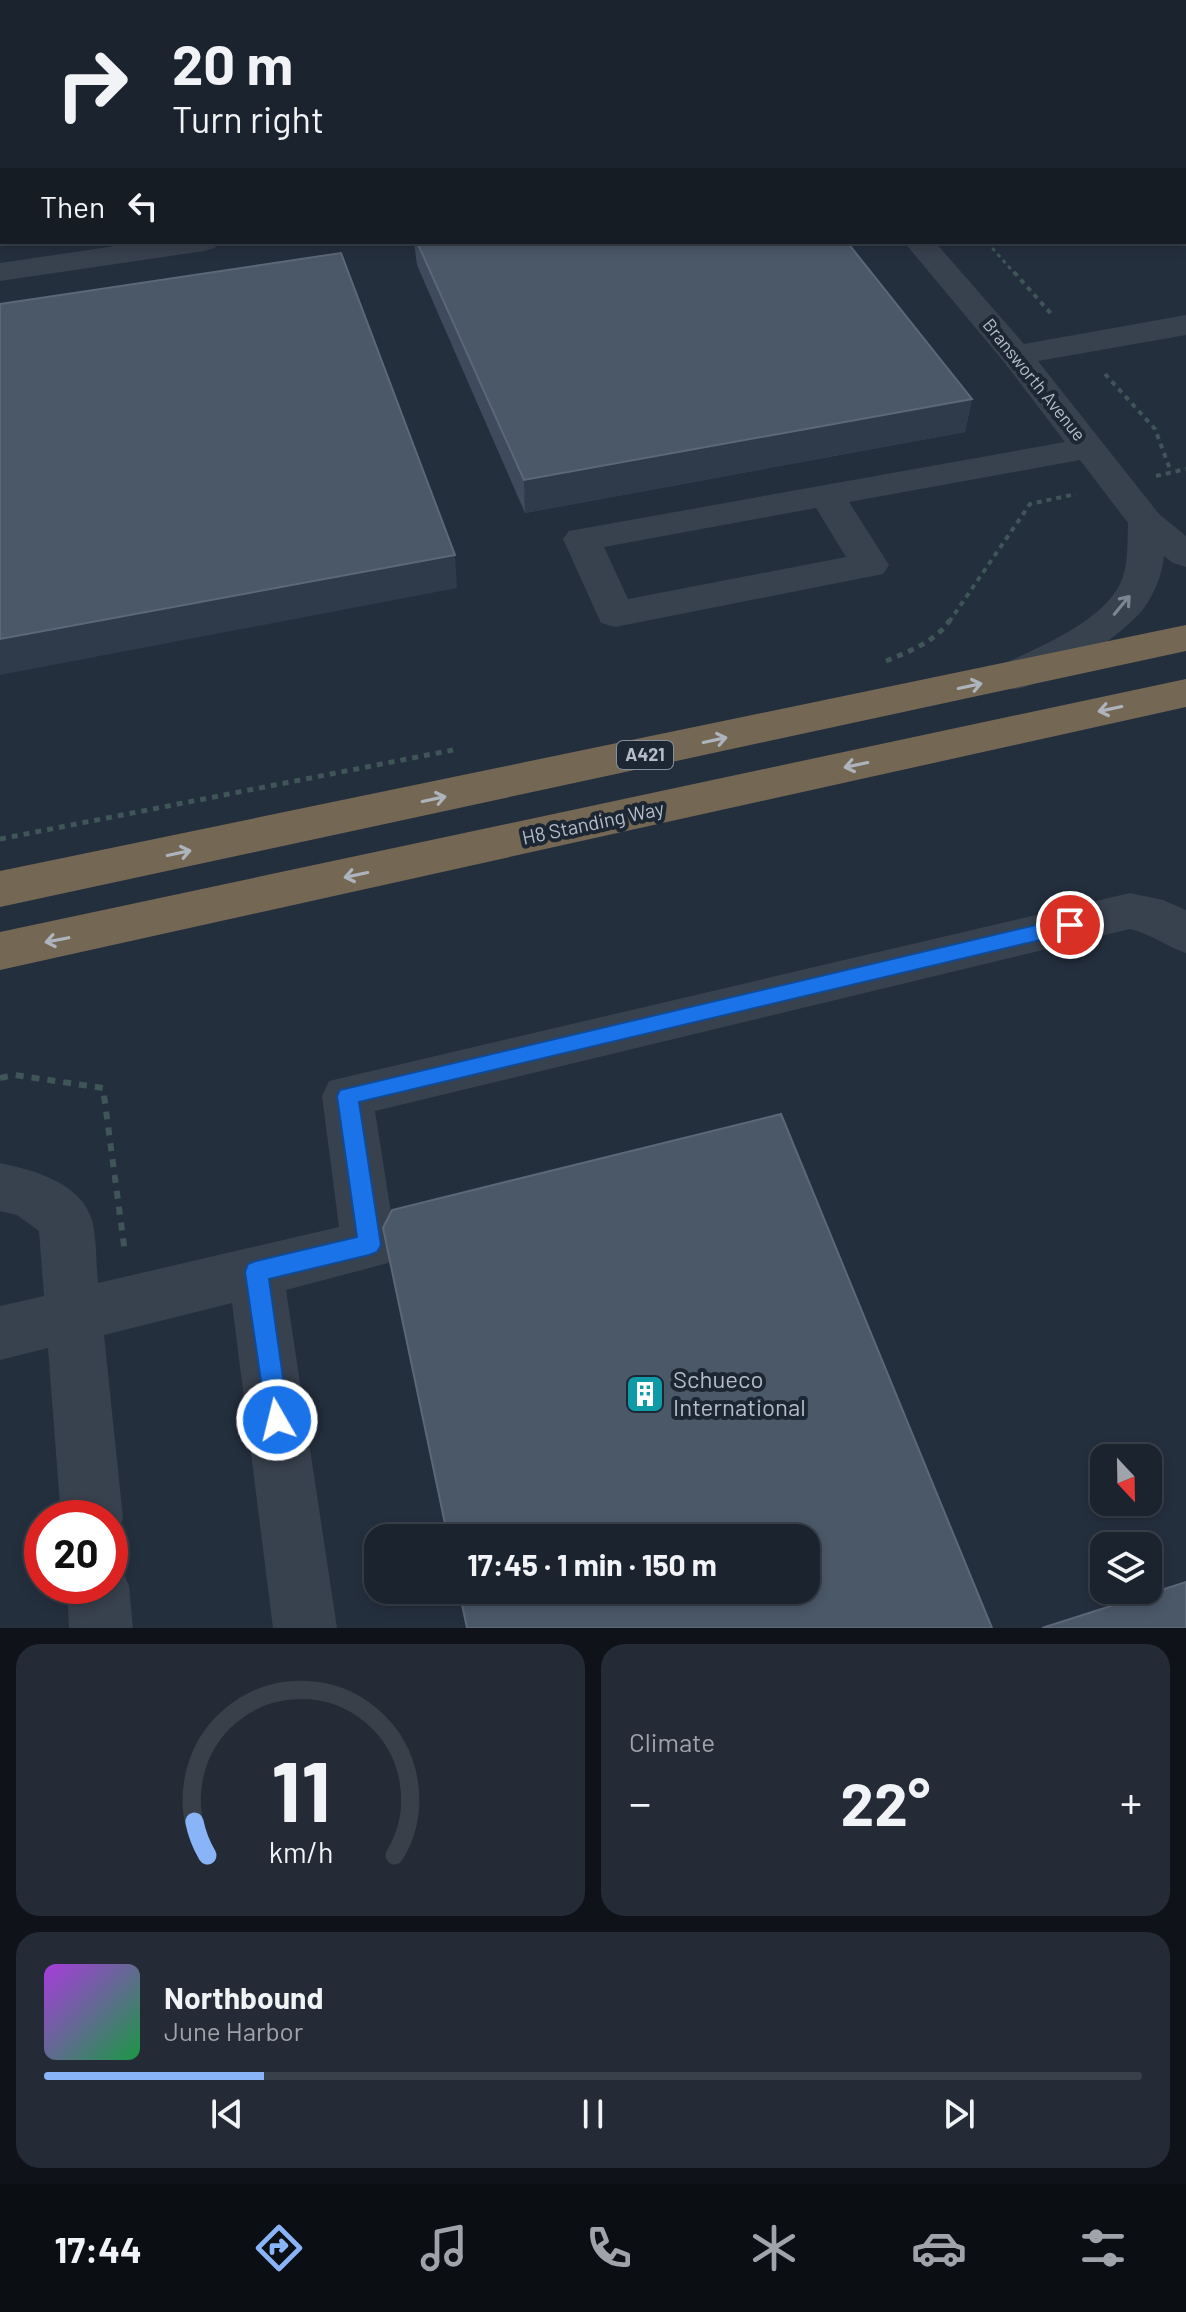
<!DOCTYPE html>
<html lang="en">
<head>
<meta charset="utf-8">
<style>
  body { margin:0; font-family:Barlow,sans-serif; background:#242b36; color:#f1f3f6; height:100vh; display:flex; flex-direction:column; font-size:30px; white-space:nowrap }
  * { box-sizing:border-box; margin:0 }
  p { font-size:26px; color:#a0a4aa }
  .icon { flex:none; width:44px; height:44px; fill:none; stroke:currentColor; stroke-width:2; stroke-linecap:round; stroke-linejoin:round }
  .map { position:relative; height:1628px; overflow:hidden }
  .drawer { display:flex; flex-direction:column; gap:16px; padding:16px; background:#0f1319; flex:1 }
  .drawer>* { flex:none }
  .guide { position:absolute; left:0px; top:0px; width:1186px; height:244px; box-shadow:0 4px 12px #0003,0 0 0 2px #39404a; background:#1b232e; color:#f1f3f6; overflow:hidden }
  .needle { width:52px; rotate:158deg }
  .buttons { position:absolute; left:1090px; top:1444px; display:grid; gap:16px }
  .buttons a { display:grid; place-items:center; width:72px; height:72px; border-radius:16px; background:#1b232e; box-shadow:0 4px 12px #0003,0 0 0 2px #39404a; font-size:40px }
  .speed { position:absolute; left:24px; top:1500px; display:flex; gap:16px; font-size:40px; font-weight:700; text-align:center }
  .speed>* { display:grid; place-content:center; width:104px; height:104px; border-radius:50%; background:#1b232e; box-shadow:0 4px 12px #0003,0 0 0 2px #39404a; line-height:1 }
  .speed .limit { border:12px solid #d22; background:#fff; color:#111 }
  .pin { position:absolute; display:grid; place-items:center; width:68px; height:68px; color:#fff; margin:-34px; border:4px solid #fff; border-radius:50%; box-shadow:0 2px 8px #0007 }
  .me { position:absolute; width:88px; margin:-44px; rotate:352deg; stroke-linejoin:round; filter:drop-shadow(0 0 6px #0008) }
  .turn { display:flex; align-items:center; gap:28px; height:168px; padding:0 40px; font-size:36px }
  .turn .icon { width:104px; height:104px; stroke-width:2.5 }
  .turn b { display:block; font-size:56px; line-height:68px }
  .then { display:flex; align-items:center; height:76px; padding:0 40px; background:#0003; gap:16px; font-size:30px }
  .big { font-size:60px; font-weight:700; line-height:1.1 }
  .drawer .tile { flex:1; display:flex; flex-direction:column; justify-content:center; gap:12px; min-width:0; padding:0 28px; border-radius:24px; background:#242b36 }
  .drawer .dial { align-items:center; gap:0 }
  .dial svg { height:208px; overflow:visible; fill:none; stroke:#39404a; stroke-width:7; stroke-linecap:round; text-anchor:middle }
  .dial text { fill:#f1f3f6; stroke:none }
  .song { display:flex; align-items:center; gap:24px }
  .cover { width:96px; height:96px; border-radius:12px; background:linear-gradient(135deg,hsl(280 70% 55%),hsl(140 70% 35%)) }
  .played { height:8px; border-radius:4px; background:linear-gradient(90deg,#8ab4f8 20%,#39404a 20%) }
  .keys { display:flex; justify-content:space-around; direction:ltr }
  .heat { display:flex; justify-content:space-between; align-items:center; font-size:44px; direction:ltr }
  .drawer .tiles { flex:1; display:grid; gap:16px; grid-template-columns:1fr 1fr }
  .tile:last-child { grid-column:span 2 }
  .trip { position:absolute; left:364px; top:1524px; width:456px; height:80px; border-radius:24px; background:#1b232e; box-shadow:0 4px 12px #0003,0 0 0 2px #39404a; font-weight:700; line-height:80px; text-align:center }
  .dock { display:flex; height:128px; justify-content:space-around; align-items:center; background:#0b0e12; color:#a0a4aa }
  .dock .icon { width:56px; height:56px }
  .dock .selected { color:#8ab4f8 }
  .dock b { font-size:36px; color:#f1f3f6 }
  .map>svg:first-child { display:block }
  .lines { fill:none; stroke-linecap:round; stroke-linejoin:round }
  .path-far3 { stroke:#3f5557; stroke-width:3; stroke-dasharray:4 4; stroke-linecap:butt }
  .path-far2 { stroke:#3f5557; stroke-width:4; stroke-dasharray:5 5; stroke-linecap:butt }
  .path-far1 { stroke:#3f5557; stroke-width:5; stroke-dasharray:6 6; stroke-linecap:butt }
  .path { stroke:#3f5557; stroke-width:6; stroke-dasharray:8 8; stroke-linecap:butt }
  .minor { fill:#38414e; fill-rule:evenodd }
  .highway { fill:#746855; fill-rule:evenodd }
  .wall { fill:#3f4b5c }
  .shaded-wall { fill:#2f3b4b }
  .building { fill:#4b5868; stroke:#5c6777; stroke-width:2 }
  .oneway { stroke:#7c8592 }
  .oneway2 { stroke:#aeb4bd }
  .route { fill:#1a73e8; stroke:#114b97; stroke-width:2 }
  .labels { text-anchor:middle; stroke-width:8; stroke-linejoin:round; paint-order:stroke }
  .far-street-label { font-size:18px; fill:#b4bcc9; stroke:#1d2633 }
  .shield { fill:#1d2633; stroke:#878f9c; stroke-width:2 }
  .shield-label { font-size:18px; font-weight:bold; fill:#b4bcc9 }
  .street-label { font-size:20px; fill:#b4bcc9; stroke:#1d2633 }
  .near-poi-label { font-size:24px; fill:#b4bcc9; stroke:#1d2633; text-anchor:start }
</style>
</head>
<body>
<div class="map">
<svg width="1186" height="1628" viewBox="0 0 1186 1628">
  <rect width="100%" height="100%" fill="#242f3e"/>
  <g class="lines">
    <!-- path-far3 -->
    <path class="path-far3" d="M 987,242 L 1015,274"/>
    <!-- path-far2 -->
    <path class="path-far2" d="M 1014,272 L 1053,316
      M 1105,374 L 1155,429 L 1171,472
      M 1156,476 L 1186,469
      M 949,622 L 1030,504 L 1076,494"/>
    <!-- path-far1 -->
    <path class="path-far1" d="M 886,661 C 910,651 935,642 950,620
      M 0,839 L 453,750"/>
    <!-- path -->
    <path class="path" d="M 0,1078 L 15,1075 L 103,1088 L 125,1253"/>
    <!-- minor -->
    <path class="minor" d="M 89,0 L 116,0 L 117,2 L 88,2 Z
      M 706,0 L 731,0 L 732,2 L 707,2 Z
      M 969,0 L 995,0 L 996,2 L 970,2 Z
      M 1094,0 L 1120,0 L 1121,2 L 1095,2 Z
      M 1184,57 L 1186,58 L 1186,75 L 1184,74 Z
      M 2,163 L 2,182 L 0,183 L 0,164 Z
      M 142,242 L 219,242 L 215,248 L 204,251 L 0,281 L 0,263 Z
      M 904,242 L 935,242 L 1024,344 L 1186,315 L 1186,335 L 1038,361 L 1159,514 L 1186,536 L 1186,567 L 1173,563 L 1164,556 C 1162,576 1155,592 1144,608 C 1123,636 1050,683 1017,689 C 1010,690 1005,688 999,686 L 993,676 L 999,666 C 1035,649 1102,622 1120,584 C 1129,566 1127,543 1128,523 L 1080,460 L 849,502 L 889,565 L 883,574 L 615,627 L 601,623 L 563,539 L 569,531 L 1065,442 L 1004,362 ZM 816,508 L 846,557 L 628,599 L 604,547 Z
      M 1130,893 L 1163,900 L 1186,910 L 1186,953 C 1166,946 1151,934 1130,929 L 375,1111 L 396,1245 L 388,1263 L 286,1290 L 337,1628 L 273,1628 L 232,1303 L 104,1335 L 123,1518 L 114,1540 L 110,1541 L 110,1518 L 61,1518 L 48,1348 L 0,1360 L 0,1306 L 44,1296 L 39,1231 L 17,1215 L 0,1211 L 0,1163 C 34,1170 81,1183 92,1220 C 97,1240 96,1263 98,1283 L 339,1227 L 322,1096 L 329,1081 Z
      M 110,1560 L 120,1564 L 129,1586 L 133,1628 L 69,1628 L 67,1586 L 110,1586 Z"/>
    <!-- highway -->
    <path class="highway" d="M 1186,625 L 1186,651 L 0,907 L 0,871 Z
      M 1186,679 L 1186,707 L 0,970 L 0,932 Z"/>
  </g>
  <!-- wall -->
  <path class="wall" d="M 414,242 L 847,242 L 972,399 L 965,432 L 525,513 L 417,265 Z"/>
  <!-- shaded-wall -->
  <path class="shaded-wall" d="M 1186,149 L 1186,179 L 1184,179 L 1184,150 Z
    M 972,399 L 965,432 L 525,513 L 524,480 Z
    M 455,555 L 457,588 L 0,675 L 0,639 Z"/>
  <!-- building -->
  <path class="building" d="M 296,0 L 668,0 L 669,2 L 297,2 Z
    M 1184,114 L 1186,114 L 1186,149 L 1184,150 Z
    M 417,242 L 847,242 L 972,399 L 524,480 Z
    M 341,253 L 455,555 L 0,639 L 0,304 Z
    M 781,1114 L 992,1628 L 467,1628 L 459,1590 L 806,1590 L 806,1538 L 448,1538 L 383,1228 L 392,1210 Z
    M 1186,1582 L 1186,1628 L 1042,1628 Z"/>
  <!-- one-way arrows -->
  <defs><path id="oneway-shaft" d="M-6 0H5M1.5-3L5.5 0L1.5 3" fill="none" stroke-width="1.6" stroke-linecap="round" stroke-linejoin="round" transform="scale(2)"/></defs>
  <use class="oneway" href="#oneway-shaft" transform="translate(1122 605) rotate(-50)"/>
  <g class="oneway2">
    <use href="#oneway-shaft" transform="translate(970 686) rotate(-12)"/>
    <use href="#oneway-shaft" transform="translate(1110 709) rotate(168)"/>
    <use href="#oneway-shaft" transform="translate(715 740) rotate(-12)"/>
    <use href="#oneway-shaft" transform="translate(856 765) rotate(168)"/>
    <use href="#oneway-shaft" transform="translate(434 799) rotate(-12)"/>
    <use href="#oneway-shaft" transform="translate(179 853) rotate(-12)"/>
    <use href="#oneway-shaft" transform="translate(356 875) rotate(168)"/>
    <use href="#oneway-shaft" transform="translate(57 940) rotate(169)"/>
  </g>
  <!-- route -->
  <path class="route" d="M 1070,917 L 1077,920 L 1080,925 L 1077,930 L 1070,933 L 359,1102 L 381,1245 L 377,1252 L 369,1255 L 269,1279 L 289,1420 L 285,1429 L 277,1432 L 268,1429 L 245,1272 L 248,1264 L 256,1261 L 357,1237 L 337,1096 L 340,1090 Z"/>
  <!-- icons -->
  <defs>
    <g id="building-square" transform="scale(2)"><rect x="-9" y="-9" width="18" height="18" rx="4" fill="#0f9aa8" stroke="#1d2633"/><path d="M-4-6H4V6H1V3H-1V6H-4ZM-2.5-4.3h1.7v1.8h-1.7ZM.8-4.3h1.7v1.8H.8ZM-2.5-1h1.7V.8h-1.7ZM.8-1h1.7V.8H.8Z" fill="#fff"/></g>
  </defs>
  <g fill-rule="evenodd">
    <use href="#building-square" x="645" y="1394"/>
  </g>
  <g class="labels">
    <!-- far-street labels -->
    <g class="far-street-label">
      <text transform="translate(1034 380) rotate(51)" y="6">Bransworth Avenue</text>
    </g>
    <!-- shield labels -->
    <rect class="shield" x="617" y="741" width="56" height="28" rx="6"/>
    <g class="shield-label">
      <text x="645" y="761">A421</text>
    </g>
    <!-- street labels -->
    <g class="street-label">
      <text transform="translate(593 823) rotate(-12)" y="7">H8 Standing Way</text>
    </g>
    <!-- near-poi labels -->
    <g class="near-poi-label">
      <text x="673" y="1388">Schueco<tspan x="673" dy="28">International</tspan></text>
    </g>
  </g>
</svg>
<div class="buttons">
<a><svg class="needle" viewBox="-14 -14 28 28"><path d="M0-13l5 13h-10z" fill="#e53935"/><path d="M0 13l5-13h-10z" fill="#a0a4aa"/></svg></a>
<a><svg class="icon" aria-label="layers" viewBox="0 0 24 24"><path d="M12 4l9 5-9 5-9-5zM3 14l9 5 9-5"/></svg></a>
</div>
<div class="speed"><div class="limit">20</div></div>
<div class="pin" style="left:1070px;top:925px;background:#d93025"><svg class="icon" aria-label="arrive" viewBox="0 0 24 24"><path d="M6 21V4h12l-3 4 3 4H6"/></svg></div>
<svg class="me" style="left:277px;top:1420px" viewBox="-20 -20 40 40"><circle r="17" fill="#1a73e8" stroke="#fff" stroke-width="3"/><path d="M0-11L8 9 0 5-8 9z" fill="#fff"/></svg>
<div class="trip">17:45 · 1 min · 150 m</div>
<div class="guide">
<div class="turn"><svg class="icon" aria-label="right" viewBox="0 0 24 24"><path d="M7 20v-9h11M14 6l5 5-5 5"/></svg><div><b>20 m</b>Turn right</div></div>
<div class="then">Then<svg class="icon" aria-label="left" viewBox="0 0 24 24"><path d="M17 20v-9H6M10 6l-5 5 5 5"/></svg></div>
</div>
</div>
<section class="drawer">
<div class="tiles">
<div class="tile dial"><svg viewBox="0 0 100 80">
<path d="M14 69A42 42 0 1 1 86 69"/>
<path d="M14 69A42 42 0 0 1 9 56" stroke="#8ab4f8"/>
<text x="50" y="56" font-size="32" font-weight="700">11</text>
<text x="50" y="72" font-size="11">km/h</text>
</svg></div>
<div class="tile"><p>Climate</p>
<div class="heat"><a>−</a><b class="big">22°</b><a>+</a></div>
</div>
<div class="tile">
<div class="song"><i class="cover"></i><div><b>Northbound</b><p>June Harbor</p></div></div>
<div class="played"></div>
<div class="keys"><svg class="icon" aria-label="previous" viewBox="0 0 24 24"><path d="M18 5L8 12l10 7zM5 5v14"/></svg><svg class="icon" aria-label="pause" viewBox="0 0 24 24"><path d="M8 5v14M16 5v14"/></svg><svg class="icon" aria-label="next" viewBox="0 0 24 24"><path d="M6 5l10 7-10 7zM19 5v14"/></svg></div>
</div>
</div>
</section>
<nav class="dock">
<b>17:44</b>
<svg class="icon selected" aria-label="directions" viewBox="0 0 24 24"><path d="M12 3l9 9-9 9-9-9zM9 14v-3h6M13 9l2 2-2 2"/></svg>
<svg class="icon" aria-label="music" viewBox="0 0 24 24"><path d="M9 18V5l10-2v13"/><circle cx="6" cy="18" r="3"/><circle cx="16" cy="16" r="3"/></svg>
<svg class="icon" aria-label="phone" viewBox="0 0 24 24"><path d="M5 4h4l2 5-3 2q2 4 5 5l2-3 5 2v4C11 20 4 13 5 4z"/></svg>
<svg class="icon" aria-label="climate" viewBox="0 0 24 24"><path d="M12 3v18M4 7l16 10M4 17L20 7"/></svg>
<svg class="icon" aria-label="car" viewBox="0 0 24 24"><path d="M5 17H2v-5l4-1 3-4h7l3 4 3 1v5h-3M9 17h6M6 11h13"/><circle cx="7" cy="17" r="2"/><circle cx="17" cy="17" r="2"/></svg>
<svg class="icon" aria-label="filters" viewBox="0 0 24 24"><path d="M4 7h16M4 17h16"/><circle cx="9" cy="7" r="2"/><circle cx="15" cy="17" r="2"/></svg>
</nav>
</body>
</html>
